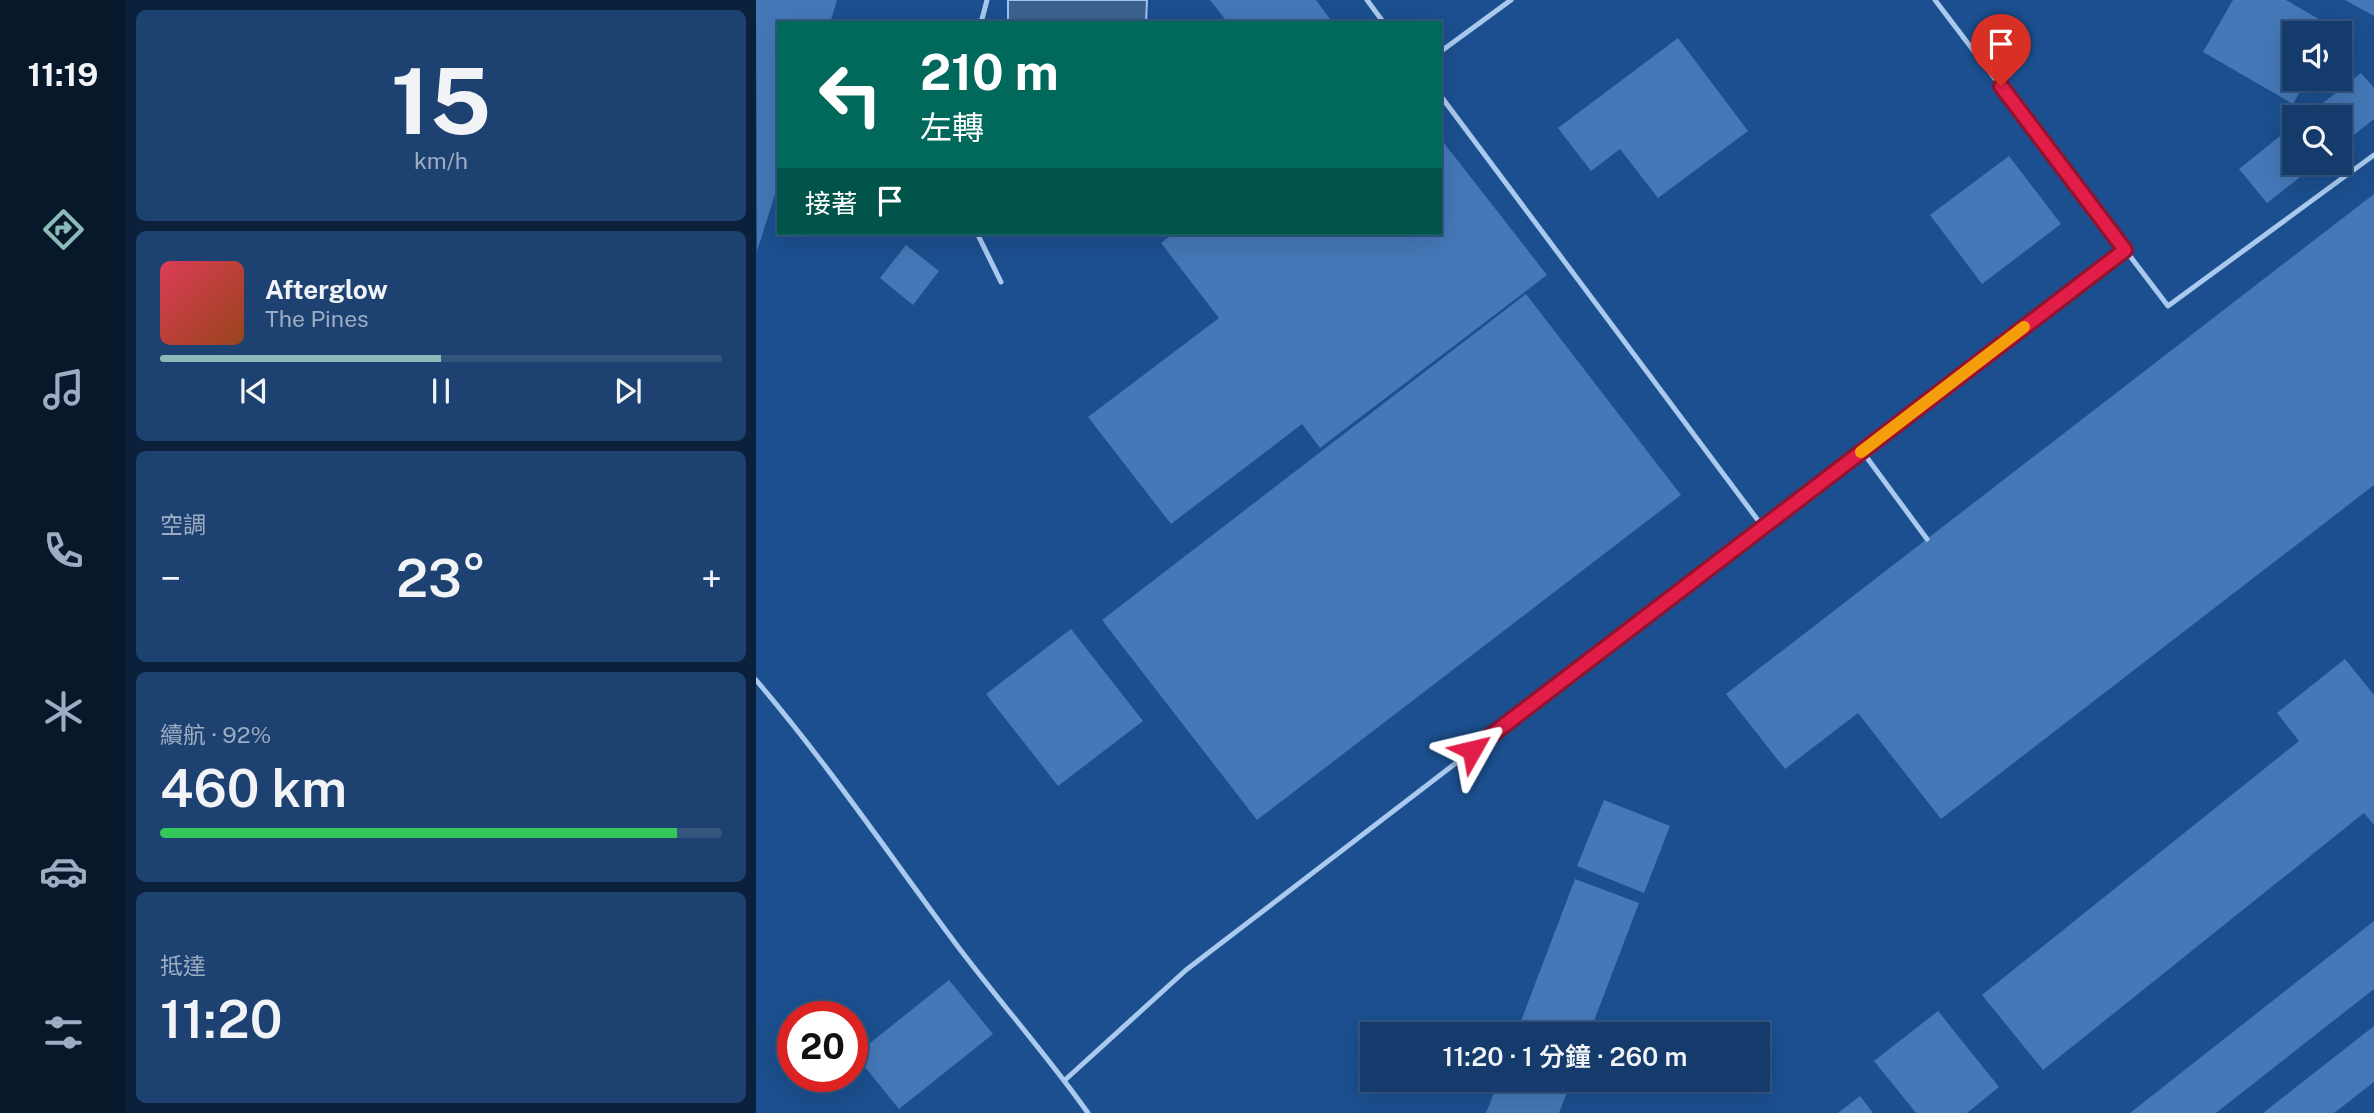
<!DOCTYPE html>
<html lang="zh-TW">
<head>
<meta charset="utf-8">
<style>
  body { margin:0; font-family:"Public Sans","Noto Sans TC",sans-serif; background:#1d4271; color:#f1f3f6; height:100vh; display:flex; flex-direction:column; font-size:26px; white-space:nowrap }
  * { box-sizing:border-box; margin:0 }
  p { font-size:23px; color:#9dadc1 }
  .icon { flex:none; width:38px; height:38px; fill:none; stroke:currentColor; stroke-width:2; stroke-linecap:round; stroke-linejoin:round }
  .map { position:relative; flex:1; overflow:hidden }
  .details { display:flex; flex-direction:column; gap:10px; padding:10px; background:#0b203b; width:630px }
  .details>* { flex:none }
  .banner { position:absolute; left:21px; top:21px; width:665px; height:214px; border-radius:0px; box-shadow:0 7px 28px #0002,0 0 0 2px #33557e; background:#00695c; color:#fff; overflow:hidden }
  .fabs { position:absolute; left:1526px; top:21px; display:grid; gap:14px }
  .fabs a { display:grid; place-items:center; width:70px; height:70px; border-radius:0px; background:#143b6b; box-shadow:0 7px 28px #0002,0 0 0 2px #33557e; font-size:35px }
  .speed { position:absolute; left:21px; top:1001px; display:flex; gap:14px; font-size:35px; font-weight:700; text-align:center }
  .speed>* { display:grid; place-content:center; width:91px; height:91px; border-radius:50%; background:#143b6b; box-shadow:0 7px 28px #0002,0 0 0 2px #33557e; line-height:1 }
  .speed .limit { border:10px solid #d22; background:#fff; color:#111 }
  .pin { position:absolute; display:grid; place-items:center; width:60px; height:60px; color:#fff; margin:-72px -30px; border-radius:50% 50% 50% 0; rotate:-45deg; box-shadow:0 0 7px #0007 }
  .pin .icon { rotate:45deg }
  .me { position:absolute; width:77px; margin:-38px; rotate:53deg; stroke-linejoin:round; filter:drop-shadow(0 0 5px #0008) }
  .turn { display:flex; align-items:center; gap:24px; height:147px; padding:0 28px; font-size:32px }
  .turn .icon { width:91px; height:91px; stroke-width:2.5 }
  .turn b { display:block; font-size:49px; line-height:60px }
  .then { display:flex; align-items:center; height:66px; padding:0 28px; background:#0003; gap:14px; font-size:26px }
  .big { font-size:52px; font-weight:600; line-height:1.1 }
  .details .card { flex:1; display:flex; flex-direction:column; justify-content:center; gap:10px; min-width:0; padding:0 24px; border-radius:10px; background:#1d4271 }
  .details .dial { align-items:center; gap:0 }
  .dial b { font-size:91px; line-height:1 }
  .song { display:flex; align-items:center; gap:21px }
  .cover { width:84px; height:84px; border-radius:10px; background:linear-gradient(135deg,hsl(350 70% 55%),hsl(20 70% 35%)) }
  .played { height:7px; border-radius:4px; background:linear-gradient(90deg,#8bbbb9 50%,#33557e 50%) }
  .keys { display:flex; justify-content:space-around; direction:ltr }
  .heat { display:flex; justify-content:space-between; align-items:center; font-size:38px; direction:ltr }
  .charge { height:10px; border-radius:5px; background:linear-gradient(90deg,#34c759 92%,#33557e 0) }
  .trip { position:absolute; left:604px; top:1022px; width:410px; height:70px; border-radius:0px; background:#143b6b; box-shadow:0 7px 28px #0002,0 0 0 2px #33557e; font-weight:600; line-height:70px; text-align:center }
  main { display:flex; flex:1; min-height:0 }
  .tabs { display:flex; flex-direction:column; width:126px; justify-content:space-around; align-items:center; background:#08182b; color:#9dadc1 }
  .tabs .icon { width:49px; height:49px }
  .tabs .selected { color:#8bbbb9 }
  .tabs b { font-size:32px; color:#f1f3f6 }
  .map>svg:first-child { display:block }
  .water { fill:#3c6290; stroke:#9cc4f0; stroke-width:2 }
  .building { fill:#4478b7 }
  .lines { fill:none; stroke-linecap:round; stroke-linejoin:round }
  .service { stroke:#a9c9ee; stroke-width:5 }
  .route-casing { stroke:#92132f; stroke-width:18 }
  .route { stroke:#e11d48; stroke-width:12 }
  .slow { stroke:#f59e0b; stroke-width:12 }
</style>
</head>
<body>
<main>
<nav class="tabs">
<b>11:19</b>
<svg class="icon selected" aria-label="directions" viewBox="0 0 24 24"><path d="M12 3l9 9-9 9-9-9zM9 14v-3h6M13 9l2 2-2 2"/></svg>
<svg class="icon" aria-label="music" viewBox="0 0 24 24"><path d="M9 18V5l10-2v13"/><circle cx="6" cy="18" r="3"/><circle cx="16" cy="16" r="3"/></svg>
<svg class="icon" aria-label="phone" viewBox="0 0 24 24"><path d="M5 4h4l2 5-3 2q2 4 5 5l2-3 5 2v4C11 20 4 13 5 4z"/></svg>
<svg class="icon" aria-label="climate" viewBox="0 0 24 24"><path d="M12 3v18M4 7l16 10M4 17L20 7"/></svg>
<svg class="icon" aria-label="car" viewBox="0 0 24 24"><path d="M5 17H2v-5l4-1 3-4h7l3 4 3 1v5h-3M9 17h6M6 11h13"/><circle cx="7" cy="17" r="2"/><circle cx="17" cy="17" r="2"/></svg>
<svg class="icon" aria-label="filters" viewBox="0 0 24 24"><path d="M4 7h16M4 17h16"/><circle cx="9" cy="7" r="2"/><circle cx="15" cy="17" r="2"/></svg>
</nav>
<section class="details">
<div class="card dial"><b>15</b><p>km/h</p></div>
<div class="card">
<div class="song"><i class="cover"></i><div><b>Afterglow</b><p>The Pines</p></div></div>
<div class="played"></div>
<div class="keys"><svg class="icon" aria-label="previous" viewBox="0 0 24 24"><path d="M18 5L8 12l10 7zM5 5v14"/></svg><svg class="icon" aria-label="pause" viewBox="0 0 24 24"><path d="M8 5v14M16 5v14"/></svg><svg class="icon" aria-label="next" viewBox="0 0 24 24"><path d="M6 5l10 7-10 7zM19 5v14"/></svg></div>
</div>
<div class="card"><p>空調</p>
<div class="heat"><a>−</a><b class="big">23°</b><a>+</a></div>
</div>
<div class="card"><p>續航 · 92%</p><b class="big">460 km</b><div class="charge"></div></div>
<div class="card"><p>抵達</p><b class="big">11:20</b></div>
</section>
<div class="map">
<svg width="1618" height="1113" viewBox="0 0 1618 1113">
  <rect width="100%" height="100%" fill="#1b4f8f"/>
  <!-- water -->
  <path class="water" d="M 252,0 L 391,0 L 390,23 L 252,23 Z"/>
  <!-- building -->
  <path class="building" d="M 0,0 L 81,0 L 74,23 L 23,23 L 23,182 L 1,251 Z
    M 454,0 L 560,0 L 577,23 L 472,23 Z
    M 1477,0 L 1530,0 L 1580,29 L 1578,33 L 1538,33 L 1538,79 L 1551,79 L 1537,104 L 1447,52 Z
    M 1589,0 L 1618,0 L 1618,16 Z
    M 922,38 L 992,131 L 902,198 L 864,149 L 835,171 L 802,128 Z
    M 1605,73 L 1618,88 L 1618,119 L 1584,146 L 1584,117 L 1549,117 Z
    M 1538,125 L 1538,163 L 1562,163 L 1511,203 L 1483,169 Z
    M 684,138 L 791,275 L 564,448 L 546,424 L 415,524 L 332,417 L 463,318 L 405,243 L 418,233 L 684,233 Z
    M 1253,156 L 1305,224 L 1226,284 L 1174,215 Z
    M 1618,194 L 1618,485 L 1185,819 L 1102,713 L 1029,769 L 970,694 Z
    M 150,245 L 183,271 L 157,305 L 124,278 Z
    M 770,294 L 925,495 L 501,820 L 346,620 Z
    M 315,629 L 387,721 L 302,786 L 230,694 Z
    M 1589,659 L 1618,695 L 1618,825 L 1608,813 L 1287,1070 L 1226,995 L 1543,741 L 1521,713 Z
    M 848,800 L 914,826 L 888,893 L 821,866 Z
    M 819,879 L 883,903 L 833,1034 L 760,1034 Z
    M 1618,921 L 1618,989 L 1460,1113 L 1374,1113 Z
    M 193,980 L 237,1034 L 143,1109 L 99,1055 Z
    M 1182,1011 L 1243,1087 L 1211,1113 L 1160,1113 L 1118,1061 Z
    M 1618,1026 L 1618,1082 L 1578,1113 L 1507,1113 Z
    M 743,1080 L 816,1080 L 803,1113 L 730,1113 Z
    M 1104,1096 L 1117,1113 L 1082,1113 Z"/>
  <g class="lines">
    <!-- service -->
    <path class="service" d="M 611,0 L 628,23
      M 1179,0 L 1412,306 L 1618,155
      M 225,23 L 231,0
      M 684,52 L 755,0
      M 684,95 L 1007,527
      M 221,233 L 245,282
      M 1106,451 L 1171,539
      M 0,680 C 70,762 130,850 194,936 C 238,996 289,1052 332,1113
      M 309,1080 L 430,970 L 1369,250"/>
  </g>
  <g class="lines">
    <!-- route casing -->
    <g class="route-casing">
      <path id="route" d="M 716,750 L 1369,250 L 1245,86"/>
    </g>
    <!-- route -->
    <use href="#route" class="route"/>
    <!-- slow -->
    <path class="slow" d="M 1105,452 L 1268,327"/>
  </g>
</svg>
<div class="fabs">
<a><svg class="icon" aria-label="sound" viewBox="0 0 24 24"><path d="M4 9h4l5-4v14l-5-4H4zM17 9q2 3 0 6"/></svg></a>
<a><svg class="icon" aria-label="search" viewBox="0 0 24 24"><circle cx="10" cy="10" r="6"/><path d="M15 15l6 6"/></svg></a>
</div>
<div class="speed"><div class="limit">20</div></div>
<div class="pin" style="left:1245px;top:86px;background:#d93025"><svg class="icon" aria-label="arrive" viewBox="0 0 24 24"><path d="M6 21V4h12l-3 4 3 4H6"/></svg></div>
<svg class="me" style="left:716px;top:750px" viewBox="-20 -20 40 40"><path d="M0-17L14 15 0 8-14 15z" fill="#e11d48" stroke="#fff" stroke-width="4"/></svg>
<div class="trip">11:20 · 1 分鐘 · 260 m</div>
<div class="banner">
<div class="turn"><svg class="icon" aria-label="left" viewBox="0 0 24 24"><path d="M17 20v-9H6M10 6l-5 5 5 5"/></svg><div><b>210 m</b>左轉</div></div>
<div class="then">接著<svg class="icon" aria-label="arrive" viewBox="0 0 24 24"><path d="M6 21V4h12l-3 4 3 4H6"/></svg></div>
</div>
</div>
</main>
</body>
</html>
